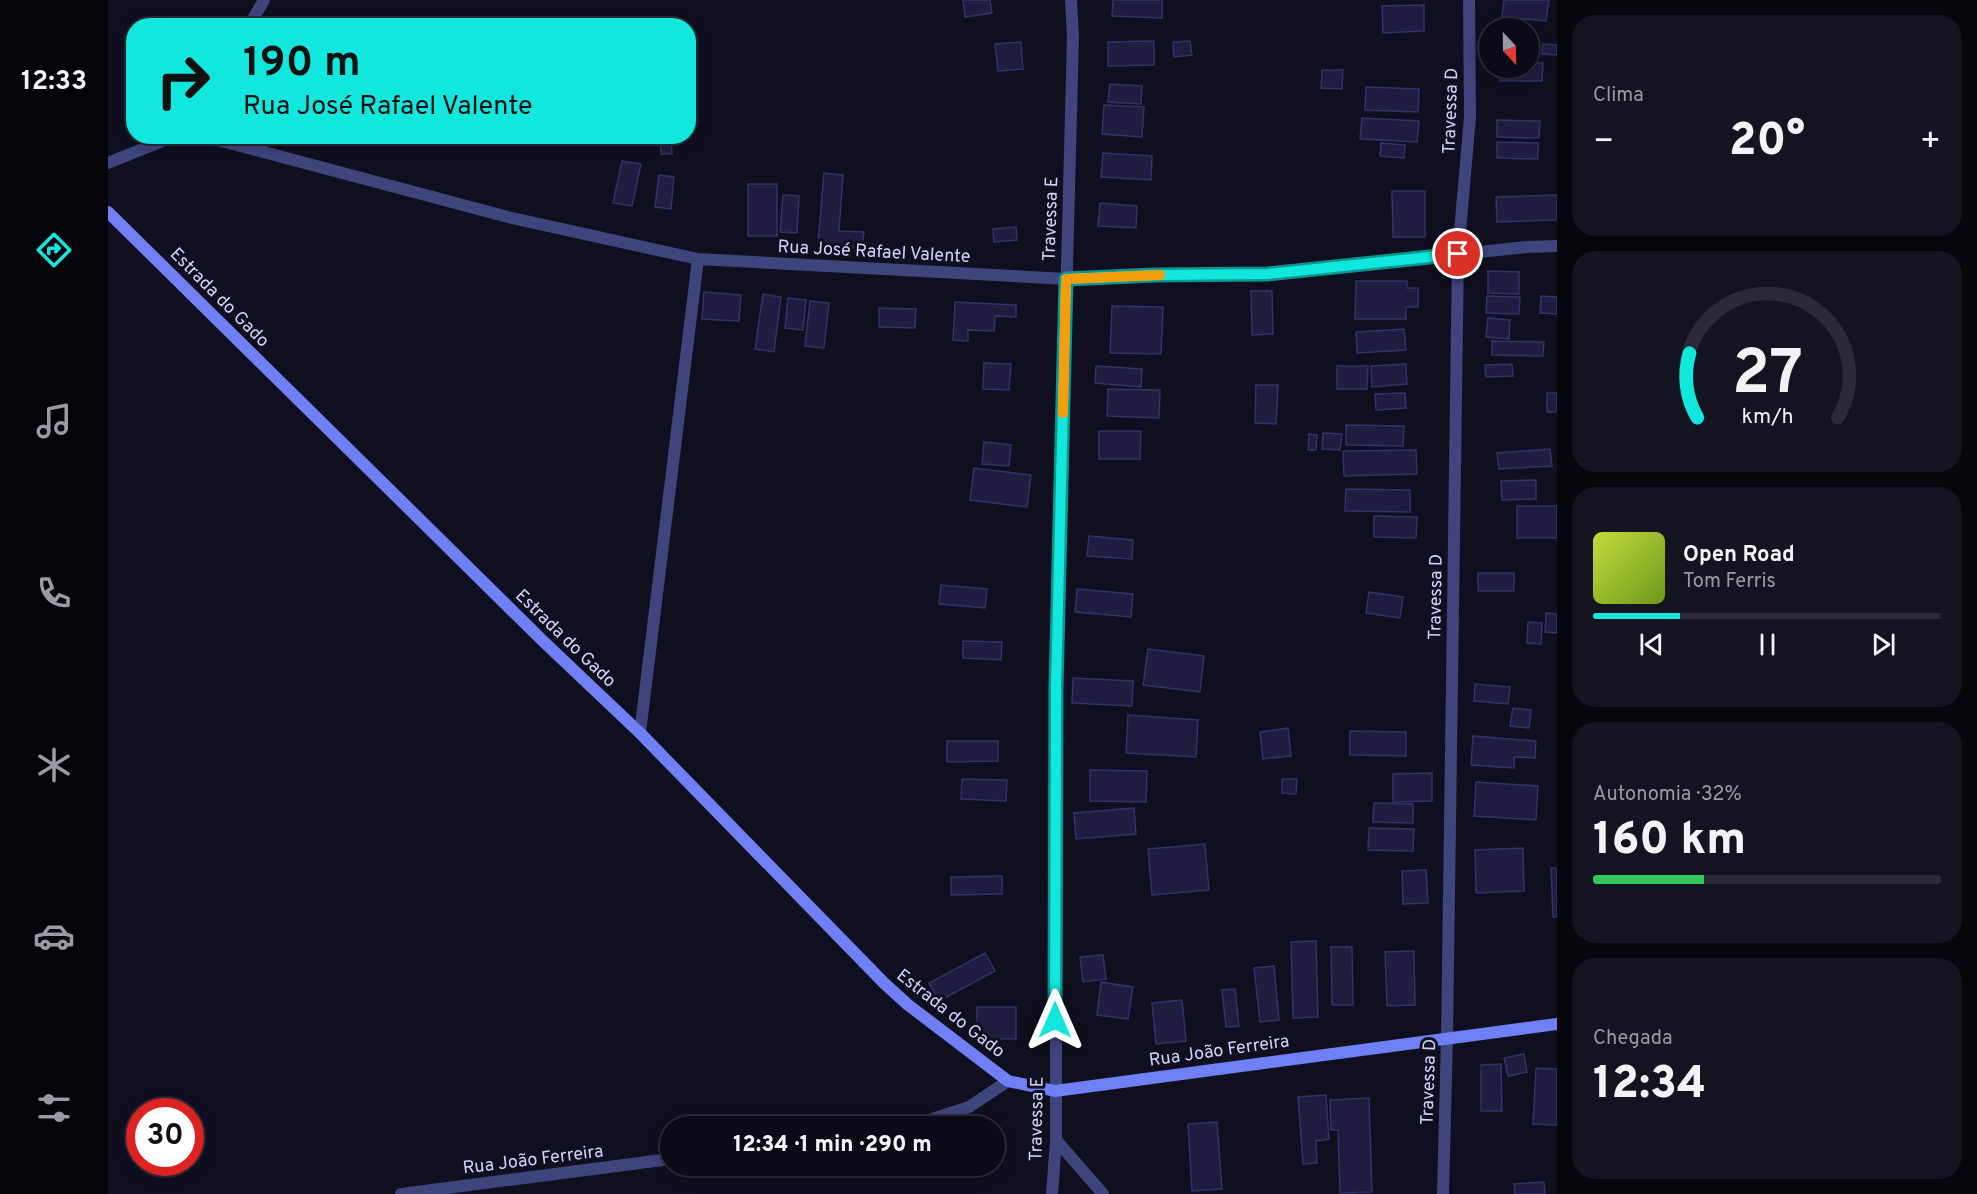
<!DOCTYPE html>
<html lang="pt">
<head>
<meta charset="utf-8">
<style>
  body { margin:0; font-family:Overpass,sans-serif; background:#141421; color:#f1f3f6; height:100vh; display:flex; flex-direction:column; font-size:22px; white-space:nowrap }
  * { box-sizing:border-box; margin:0 }
  p { font-size:20px; color:#9a9ba2 }
  .icon { flex:none; width:33px; height:33px; fill:none; stroke:currentColor; stroke-width:2; stroke-linecap:round; stroke-linejoin:round }
  .map { position:relative; flex:1; overflow:hidden }
  .sheet { display:flex; flex-direction:column; gap:15px; padding:15px; background:#06060d; width:420px }
  .sheet>* { flex:none }
  .top-card { position:absolute; left:18px; top:18px; width:570px; height:126px; border-radius:24px; box-shadow:0 3px 15px #0003,0 0 0 2px #2b2b37; background:#12e7de; color:#111; overflow:hidden }
  .needle { width:39px; rotate:158deg }
  .buttons { position:absolute; left:1371px; top:18px; display:grid; gap:12px }
  .buttons a { display:grid; place-items:center; width:60px; height:60px; border-radius:50%; background:#0b0b18; box-shadow:0 3px 15px #0003,0 0 0 2px #2b2b37; font-size:30px }
  .speed { position:absolute; left:18px; top:1098px; display:flex; gap:12px; font-size:30px; font-weight:700; text-align:center }
  .speed>* { display:grid; place-content:center; width:78px; height:78px; border-radius:50%; background:#0b0b18; box-shadow:0 3px 15px #0003,0 0 0 2px #2b2b37; line-height:1 }
  .speed .limit { border:9px solid #d22; background:#fff; color:#111 }
  .pin { position:absolute; display:grid; place-items:center; width:51px; height:51px; color:#fff; margin:-26px; border:3px solid #fff; border-radius:50%; box-shadow:0 2px 6px #0007 }
  .me { position:absolute; width:66px; margin:-33px; rotate:0deg; stroke-linejoin:round; filter:drop-shadow(0 0 4px #0008) }
  .turn { display:flex; align-items:center; gap:21px; height:126px; padding:0 18px; font-size:27px }
  .turn .icon { width:78px; height:78px; stroke-width:2.5 }
  .turn b { display:block; font-size:42px; line-height:51px }
  .big { font-size:45px; font-weight:800; line-height:1.1 }
  .sheet .card { flex:1; display:flex; flex-direction:column; justify-content:center; gap:9px; min-width:0; padding:0 21px; border-radius:24px; background:#141421 }
  .sheet .dial { align-items:center; gap:0 }
  .dial svg { height:156px; overflow:visible; fill:none; stroke:#2b2b37; stroke-width:7; stroke-linecap:round; text-anchor:middle }
  .dial text { fill:#f1f3f6; stroke:none }
  .song { display:flex; align-items:center; gap:18px }
  .cover { width:72px; height:72px; border-radius:9px; background:linear-gradient(135deg,hsl(70 70% 55%),hsl(80 70% 35%)) }
  .played { height:6px; border-radius:3px; background:linear-gradient(90deg,#12e7de 25%,#2b2b37 25%) }
  .keys { display:flex; justify-content:space-around; direction:ltr }
  .heat { display:flex; justify-content:space-between; align-items:center; font-size:33px; direction:ltr }
  .charge { height:9px; border-radius:4px; background:linear-gradient(90deg,#34c759 32%,#2b2b37 0) }
  .trip { position:absolute; left:552px; top:1116px; width:345px; height:60px; border-radius:30px; background:#0b0b18; box-shadow:0 3px 15px #0003,0 0 0 2px #2b2b37; font-weight:800; line-height:60px; text-align:center }
  main { display:flex; flex:1; min-height:0 }
  .tab-bar { display:flex; flex-direction:column; width:108px; justify-content:space-around; align-items:center; background:#04040a; color:#9a9ba2 }
  .tab-bar .icon { width:42px; height:42px }
  .tab-bar .active { color:#12e7de }
  .tab-bar b { font-size:27px; color:#f1f3f6 }
  .map>svg:first-child { display:block }
  .building { fill:#1f1c40; stroke:#34306a; stroke-width:1.5 }
  .lines { fill:none; stroke-linecap:round; stroke-linejoin:round }
  .street { stroke:#3e447c; stroke-width:12 }
  .secondary { stroke:#7080f4; stroke-width:12 }
  .route-casing { stroke:#0c9690; stroke-width:15 }
  .route { stroke:#12e7de; stroke-width:10 }
  .slow { stroke:#f59e0b; stroke-width:10 }
  .labels { text-anchor:middle; stroke-width:6; stroke-linejoin:round; paint-order:stroke }
  .street-label { font-size:18px; fill:#d2d3fb; stroke:#0f0f20 }
</style>
</head>
<body>
<main>
<nav class="tab-bar">
<b>12:33</b>
<svg class="icon active" aria-label="directions" viewBox="0 0 24 24"><path d="M12 3l9 9-9 9-9-9zM9 14v-3h6M13 9l2 2-2 2"/></svg>
<svg class="icon" aria-label="music" viewBox="0 0 24 24"><path d="M9 18V5l10-2v13"/><circle cx="6" cy="18" r="3"/><circle cx="16" cy="16" r="3"/></svg>
<svg class="icon" aria-label="phone" viewBox="0 0 24 24"><path d="M5 4h4l2 5-3 2q2 4 5 5l2-3 5 2v4C11 20 4 13 5 4z"/></svg>
<svg class="icon" aria-label="climate" viewBox="0 0 24 24"><path d="M12 3v18M4 7l16 10M4 17L20 7"/></svg>
<svg class="icon" aria-label="car" viewBox="0 0 24 24"><path d="M5 17H2v-5l4-1 3-4h7l3 4 3 1v5h-3M9 17h6M6 11h13"/><circle cx="7" cy="17" r="2"/><circle cx="17" cy="17" r="2"/></svg>
<svg class="icon" aria-label="filters" viewBox="0 0 24 24"><path d="M4 7h16M4 17h16"/><circle cx="9" cy="7" r="2"/><circle cx="15" cy="17" r="2"/></svg>
</nav>
<div class="map">
<svg width="1449" height="1194" viewBox="0 0 1449 1194">
  <rect width="100%" height="100%" fill="#0f0f20"/>
  <!-- building -->
  <path class="building" d="M 855,0 L 882,0 L 884,13 L 857,17 Z
    M 1005,0 L 1054,0 L 1054,18 L 1004,16 Z
    M 1396,0 L 1441,0 L 1438,21 L 1394,17 Z
    M 1316,5 L 1316,31 L 1275,33 L 1274,6 Z
    M 1420,33 L 1425,34 L 1425,56 L 1420,56 Z
    M 1046,41 L 1046,65 L 1000,66 L 1000,42 Z
    M 1082,41 L 1084,55 L 1066,57 L 1065,42 Z
    M 913,42 L 915,69 L 890,71 L 887,44 Z
    M 1435,44 L 1449,45 L 1449,55 L 1434,54 Z
    M 1420,63 L 1435,63 L 1434,81 L 1392,81 L 1392,68 L 1420,68 Z
    M 1214,70 L 1235,70 L 1234,89 L 1213,88 Z
    M 1002,84 L 1034,86 L 1033,104 L 1000,102 Z
    M 1258,87 L 1311,89 L 1310,112 L 1257,110 Z
    M 996,105 L 1036,107 L 1034,137 L 994,134 Z
    M 1254,118 L 1311,121 L 1309,142 L 1252,139 Z
    M 1389,120 L 1432,121 L 1431,138 L 1389,137 Z
    M 552,136 L 563,136 L 564,154 L 553,154 Z
    M 1389,142 L 1430,143 L 1430,159 L 1389,158 Z
    M 1273,143 L 1297,145 L 1296,158 L 1272,156 Z
    M 995,153 L 1044,156 L 1043,180 L 993,177 Z
    M 514,161 L 533,164 L 524,206 L 505,203 Z
    M 716,173 L 735,175 L 731,231 L 756,232 L 754,248 L 710,244 Z
    M 551,175 L 566,177 L 563,209 L 547,207 Z
    M 640,184 L 669,184 L 669,236 L 640,236 Z
    M 1284,191 L 1317,191 L 1317,237 L 1285,237 Z
    M 675,195 L 691,196 L 689,233 L 672,232 Z
    M 1449,195 L 1449,220 L 1389,222 L 1388,197 Z
    M 992,203 L 1029,206 L 1028,228 L 990,226 Z
    M 908,227 L 909,240 L 886,242 L 885,229 Z
    M 1380,271 L 1411,272 L 1411,294 L 1380,293 Z
    M 1248,281 L 1299,281 L 1299,288 L 1310,288 L 1310,307 L 1298,307 L 1298,319 L 1247,319 Z
    M 1143,291 L 1164,291 L 1165,334 L 1144,335 Z
    M 596,292 L 633,295 L 631,321 L 594,319 Z
    M 655,294 L 673,297 L 666,352 L 647,349 Z
    M 1379,296 L 1412,297 L 1411,314 L 1378,313 Z
    M 1433,296 L 1449,297 L 1449,314 L 1432,313 Z
    M 680,298 L 698,300 L 695,330 L 677,328 Z
    M 702,301 L 721,303 L 716,348 L 697,346 Z
    M 847,302 L 908,305 L 908,317 L 887,316 L 886,331 L 860,330 L 860,341 L 845,340 Z
    M 1004,306 L 1055,307 L 1053,354 L 1002,353 Z
    M 771,308 L 808,309 L 807,328 L 771,327 Z
    M 1380,318 L 1402,320 L 1401,339 L 1378,337 Z
    M 1296,329 L 1298,350 L 1249,353 L 1248,332 Z
    M 1384,341 L 1436,342 L 1435,356 L 1384,355 Z
    M 876,363 L 903,364 L 901,390 L 875,389 Z
    M 1298,364 L 1299,384 L 1264,387 L 1263,366 Z
    M 1404,364 L 1405,376 L 1378,377 L 1377,365 Z
    M 988,366 L 1034,369 L 1033,387 L 987,383 Z
    M 1229,366 L 1260,366 L 1259,389 L 1229,389 Z
    M 1148,385 L 1170,385 L 1168,424 L 1147,423 Z
    M 1000,389 L 1052,390 L 1051,418 L 999,416 Z
    M 1297,393 L 1298,408 L 1268,410 L 1267,394 Z
    M 1439,393 L 1449,393 L 1449,412 L 1439,412 Z
    M 1238,425 L 1296,426 L 1295,446 L 1238,445 Z
    M 991,431 L 1033,431 L 1032,459 L 991,459 Z
    M 1215,433 L 1234,434 L 1232,450 L 1214,449 Z
    M 1201,434 L 1209,435 L 1208,450 L 1200,450 Z
    M 876,442 L 903,445 L 901,466 L 874,464 Z
    M 1442,449 L 1444,466 L 1391,469 L 1389,453 Z
    M 1308,450 L 1309,474 L 1236,476 L 1235,451 Z
    M 866,468 L 923,475 L 919,507 L 862,500 Z
    M 1428,480 L 1428,499 L 1394,500 L 1393,481 Z
    M 1238,489 L 1302,490 L 1302,512 L 1237,511 Z
    M 1409,506 L 1449,506 L 1449,538 L 1409,538 Z
    M 1266,516 L 1309,517 L 1308,538 L 1266,537 Z
    M 981,536 L 1025,540 L 1024,559 L 979,556 Z
    M 1370,573 L 1406,573 L 1406,591 L 1370,591 Z
    M 833,585 L 879,589 L 877,608 L 831,604 Z
    M 969,589 L 1025,594 L 1023,617 L 967,612 Z
    M 1261,592 L 1295,597 L 1292,618 L 1258,613 Z
    M 1438,613 L 1449,614 L 1449,633 L 1437,632 Z
    M 1420,622 L 1434,623 L 1433,644 L 1419,643 Z
    M 855,641 L 894,642 L 893,660 L 855,658 Z
    M 1040,649 L 1096,656 L 1092,692 L 1035,685 Z
    M 965,678 L 1025,681 L 1024,706 L 964,703 Z
    M 1367,684 L 1402,687 L 1400,704 L 1366,701 Z
    M 1405,708 L 1423,710 L 1421,728 L 1402,726 Z
    M 1020,715 L 1090,720 L 1088,757 L 1018,753 Z
    M 1180,728 L 1183,756 L 1155,759 L 1152,732 Z
    M 1242,731 L 1298,732 L 1298,756 L 1242,755 Z
    M 1365,736 L 1428,741 L 1427,758 L 1406,757 L 1406,768 L 1363,765 Z
    M 839,741 L 890,741 L 890,761 L 839,762 Z
    M 982,770 L 1039,771 L 1038,802 L 982,801 Z
    M 1324,773 L 1324,801 L 1285,802 L 1285,774 Z
    M 854,779 L 899,780 L 898,801 L 853,799 Z
    M 1174,779 L 1189,779 L 1188,794 L 1174,793 Z
    M 1368,782 L 1430,786 L 1428,820 L 1366,816 Z
    M 1266,803 L 1305,804 L 1305,823 L 1265,822 Z
    M 1026,808 L 1028,834 L 968,839 L 966,813 Z
    M 1261,828 L 1306,829 L 1305,851 L 1260,850 Z
    M 1097,844 L 1101,890 L 1044,895 L 1040,849 Z
    M 1415,848 L 1416,891 L 1368,893 L 1367,850 Z
    M 1443,868 L 1449,868 L 1449,917 L 1445,917 Z
    M 1318,870 L 1320,903 L 1295,904 L 1294,871 Z
    M 894,876 L 894,894 L 843,895 L 843,877 Z
    M 1208,941 L 1210,1017 L 1185,1018 L 1183,942 Z
    M 1223,947 L 1244,947 L 1245,1005 L 1224,1005 Z
    M 1306,951 L 1307,1005 L 1279,1006 L 1277,952 Z
    M 877,953 L 887,971 L 831,1001 L 821,983 Z
    M 995,955 L 998,979 L 975,982 L 972,957 Z
    M 1166,966 L 1171,1020 L 1152,1022 L 1146,968 Z
    M 993,982 L 1025,987 L 1020,1019 L 989,1015 Z
    M 1127,989 L 1131,1026 L 1118,1027 L 1114,990 Z
    M 1074,1000 L 1078,1041 L 1048,1044 L 1044,1003 Z
    M 869,1007 L 908,1007 L 908,1039 L 869,1039 Z
    M 1416,1054 L 1419,1072 L 1400,1076 L 1396,1058 Z
    M 1393,1064 L 1394,1111 L 1373,1111 L 1373,1065 Z
    M 1428,1068 L 1449,1069 L 1449,1125 L 1425,1124 Z
    M 1218,1095 L 1221,1139 L 1208,1141 L 1209,1163 L 1195,1164 L 1190,1097 Z
    M 1261,1098 L 1264,1192 L 1232,1193 L 1230,1130 L 1223,1130 L 1222,1100 Z
    M 1109,1122 L 1114,1189 L 1084,1191 L 1080,1124 Z
    M 1436,1182 L 1437,1194 L 1407,1194 L 1406,1184 Z"/>
  <g class="lines">
    <!-- street -->
    <path class="street" d="M 141,26 L 156,0
      M 95,136 L 400,217 L 590,259 L 959,279 L 1047,275 L 1160,274 L 1419,247 L 1449,246
      M 0,163 L 67,136
      M 532,733 L 590,259
      M 788,1126 L 818,1121 L 861,1107 L 900,1081
      M 948,1140 L 995,1194
      M 293,1194 L 562,1159
      M 944,1194 L 948,1140 L 948,687 L 965,36 L 963,0
      M 1335,1194 L 1339,1037 L 1350,254 L 1362,117 L 1361,0"/>
    <!-- secondary -->
    <path class="secondary" d="M 0,212 L 435,641 L 532,733 L 776,983 L 799,1004 L 900,1081 L 947,1091 L 1449,1024"/>
  </g>
  <g class="lines">
    <!-- route casing -->
    <g class="route-casing">
      <path id="route" d="M 947,1020 L 948,687 L 958,279 L 1047,275 L 1160,274 L 1350,254"/>
    </g>
    <!-- route -->
    <use href="#route" class="route"/>
    <!-- slow -->
    <path class="slow" d="M 955,413 L 958,279 L 1052,275"/>
  </g>
  <g class="labels">
    <!-- street labels -->
    <g class="street-label">
      <text transform="translate(1342 111) rotate(-88)" y="6">Travessa D</text>
      <text transform="translate(942 219) rotate(-88)" y="6">Travessa E</text>
      <text transform="translate(766 251) rotate(3)" y="6">Rua José Rafael Valente</text>
      <text transform="translate(112 297) rotate(45)" y="6">Estrada do Gado</text>
      <text transform="translate(1327 597) rotate(-89)" y="6">Travessa D</text>
      <text transform="translate(458 638) rotate(44)" y="6">Estrada do Gado</text>
      <text transform="translate(843 1013) rotate(38)" y="6">Estrada do Gado</text>
      <text transform="translate(1111 1050) rotate(-8)" y="6">Rua João Ferreira</text>
      <text transform="translate(1320 1082) rotate(-88)" y="6">Travessa D</text>
      <text transform="translate(928 1119) rotate(-89)" y="6">Travessa E</text>
      <text transform="translate(425 1159) rotate(-7)" y="6">Rua João Ferreira</text>
    </g>
  </g>
</svg>
<div class="buttons">
<a><svg class="needle" viewBox="-14 -14 28 28"><path d="M0-13l5 13h-10z" fill="#e53935"/><path d="M0 13l5-13h-10z" fill="#9a9ba2"/></svg></a>
</div>
<div class="speed"><div class="limit">30</div></div>
<div class="pin" style="left:1350px;top:254px;background:#d93025"><svg class="icon" aria-label="arrive" viewBox="0 0 24 24"><path d="M6 21V4h12l-3 4 3 4H6"/></svg></div>
<svg class="me" style="left:947px;top:1020px" viewBox="-20 -20 40 40"><path d="M0-17L14 15 0 8-14 15z" fill="#12e7de" stroke="#fff" stroke-width="4"/></svg>
<div class="trip">12:34 · 1 min · 290 m</div>
<div class="top-card">
<div class="turn"><svg class="icon" aria-label="right" viewBox="0 0 24 24"><path d="M7 20v-9h11M14 6l5 5-5 5"/></svg><div><b>190 m</b>Rua José Rafael Valente</div></div>
</div>
</div>
<section class="sheet">
<div class="card"><p>Clima</p>
<div class="heat"><a>−</a><b class="big">20°</b><a>+</a></div>
</div>
<div class="card dial"><svg viewBox="0 0 100 80">
<path d="M14 69A42 42 0 1 1 86 69"/>
<path d="M14 69A42 42 0 0 1 10 36" stroke="#12e7de"/>
<text x="50" y="56" font-size="32" font-weight="700">27</text>
<text x="50" y="72" font-size="11">km/h</text>
</svg></div>
<div class="card">
<div class="song"><i class="cover"></i><div><b>Open Road</b><p>Tom Ferris</p></div></div>
<div class="played"></div>
<div class="keys"><svg class="icon" aria-label="previous" viewBox="0 0 24 24"><path d="M18 5L8 12l10 7zM5 5v14"/></svg><svg class="icon" aria-label="pause" viewBox="0 0 24 24"><path d="M8 5v14M16 5v14"/></svg><svg class="icon" aria-label="next" viewBox="0 0 24 24"><path d="M6 5l10 7-10 7zM19 5v14"/></svg></div>
</div>
<div class="card"><p>Autonomia · 32%</p><b class="big">160 km</b><div class="charge"></div></div>
<div class="card"><p>Chegada</p><b class="big">12:34</b></div>
</section>
</main>
</body>
</html>
